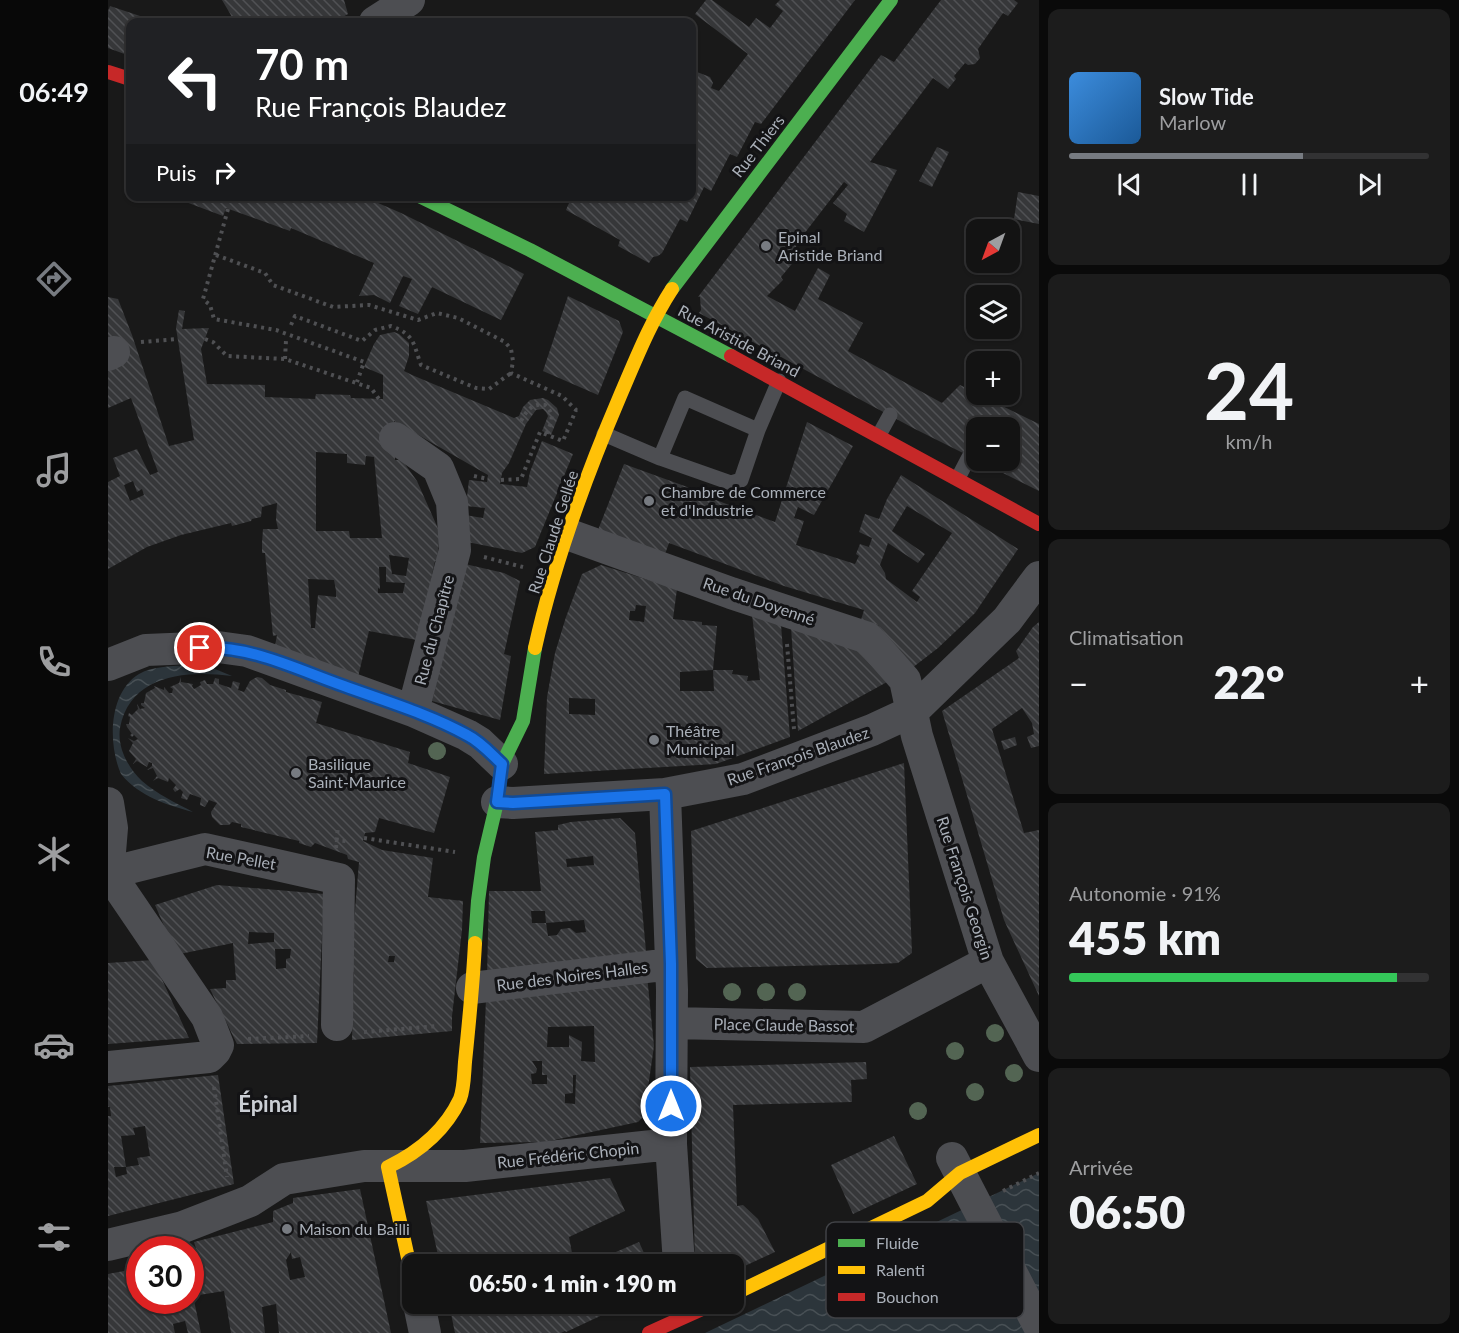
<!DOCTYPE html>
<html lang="fr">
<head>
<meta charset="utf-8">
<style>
  body { margin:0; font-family:Lato,sans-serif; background:#1c1c1c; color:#f1f3f6; height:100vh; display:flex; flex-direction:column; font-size:22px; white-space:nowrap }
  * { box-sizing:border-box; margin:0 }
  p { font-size:20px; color:#9d9ea0 }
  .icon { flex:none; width:33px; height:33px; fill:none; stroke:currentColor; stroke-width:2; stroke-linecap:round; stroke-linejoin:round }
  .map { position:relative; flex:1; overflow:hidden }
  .drawer { display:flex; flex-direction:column; gap:9px; padding:9px; background:#0a0a0a; width:420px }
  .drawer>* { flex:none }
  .guide { position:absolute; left:18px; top:18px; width:570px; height:183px; border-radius:12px; box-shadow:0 2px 4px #0004,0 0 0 2px #323233; background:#202124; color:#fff; overflow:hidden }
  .needle { width:39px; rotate:221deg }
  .controls { position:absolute; left:858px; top:219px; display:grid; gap:12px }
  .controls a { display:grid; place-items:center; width:54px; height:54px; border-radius:12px; background:#131313; box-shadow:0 2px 4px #0004,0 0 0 2px #323233; font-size:30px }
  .speed { position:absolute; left:18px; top:1236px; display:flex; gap:12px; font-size:30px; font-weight:700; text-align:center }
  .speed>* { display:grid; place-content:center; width:78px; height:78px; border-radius:50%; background:#131313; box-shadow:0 2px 4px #0004,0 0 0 2px #323233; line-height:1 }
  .speed .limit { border:9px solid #d22; background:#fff; color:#111 }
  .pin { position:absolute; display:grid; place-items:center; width:51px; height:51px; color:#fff; margin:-26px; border:3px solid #fff; border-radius:50%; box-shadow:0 2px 6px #0007 }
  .me { position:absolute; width:66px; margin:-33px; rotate:0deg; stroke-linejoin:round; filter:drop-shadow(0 0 4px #0008) }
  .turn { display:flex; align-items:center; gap:21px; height:126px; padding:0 30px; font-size:27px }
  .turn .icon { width:78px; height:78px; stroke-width:2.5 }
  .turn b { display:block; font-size:42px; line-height:51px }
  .then { display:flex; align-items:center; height:57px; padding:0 30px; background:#0003; gap:12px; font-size:22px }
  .big { font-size:45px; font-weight:800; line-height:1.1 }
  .drawer .tile { flex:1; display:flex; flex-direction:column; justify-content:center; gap:9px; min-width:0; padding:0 21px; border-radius:12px; background:#1c1c1c }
  .drawer .dial { align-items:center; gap:0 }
  .dial b { font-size:78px; line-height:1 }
  .song { display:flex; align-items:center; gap:18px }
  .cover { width:72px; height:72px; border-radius:9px; background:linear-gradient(135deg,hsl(210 70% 55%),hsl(210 70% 35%)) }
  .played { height:6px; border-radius:3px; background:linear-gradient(90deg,#777b81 65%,#323233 65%) }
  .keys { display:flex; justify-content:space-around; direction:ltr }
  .heat { display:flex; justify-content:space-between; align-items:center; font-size:33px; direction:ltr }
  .charge { height:9px; border-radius:4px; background:linear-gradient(90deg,#34c759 91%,#323233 0) }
  .trip { position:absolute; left:294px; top:1254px; width:342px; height:60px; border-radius:12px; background:#131313; box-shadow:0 2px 4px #0004,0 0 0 2px #323233; font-weight:800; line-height:60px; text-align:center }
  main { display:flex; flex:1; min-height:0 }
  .dock { display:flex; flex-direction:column; width:108px; justify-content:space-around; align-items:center; background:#080808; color:#9d9ea0 }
  .dock .icon { width:42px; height:42px }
  .dock .active { color:#777b81 }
  .dock b { font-size:27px; color:#f1f3f6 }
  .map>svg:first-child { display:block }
  .water { fill:url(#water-waves) }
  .building { fill:url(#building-back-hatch); fill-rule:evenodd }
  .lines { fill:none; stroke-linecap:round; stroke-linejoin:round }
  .path { stroke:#4f5053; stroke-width:4; stroke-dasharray:3 4.5; stroke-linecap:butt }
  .lane { stroke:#4d4e52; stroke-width:15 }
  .street { stroke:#4d4e52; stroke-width:32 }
  .fast { stroke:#4caf50; stroke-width:14 }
  .slow { stroke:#ffc107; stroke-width:14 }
  .jam { stroke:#c62828; stroke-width:14 }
  .tree { fill:#536553 }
  .route-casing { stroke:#114b97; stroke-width:15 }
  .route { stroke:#1a73e8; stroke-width:10 }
  .poi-dot { fill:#777b81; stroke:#131315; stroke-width:2 }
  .labels { text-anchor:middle; stroke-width:6; stroke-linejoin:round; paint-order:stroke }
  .street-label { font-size:16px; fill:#aab0b9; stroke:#131315 }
  .poi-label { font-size:16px; fill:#aab0b9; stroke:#131315; text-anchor:start }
  .district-label { font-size:22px; font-weight:bold; fill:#cbcfd5; stroke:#131315 }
  .key { fill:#131315; stroke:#404246; stroke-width:1.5 }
  .key-label { font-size:16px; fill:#aab0b9 }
</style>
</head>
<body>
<main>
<nav class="dock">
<b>06:49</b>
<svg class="icon active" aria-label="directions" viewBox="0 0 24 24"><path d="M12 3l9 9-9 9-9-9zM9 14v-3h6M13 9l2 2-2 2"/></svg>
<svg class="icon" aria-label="music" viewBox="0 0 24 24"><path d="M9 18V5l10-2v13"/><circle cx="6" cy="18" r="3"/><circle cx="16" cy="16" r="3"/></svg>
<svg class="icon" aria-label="phone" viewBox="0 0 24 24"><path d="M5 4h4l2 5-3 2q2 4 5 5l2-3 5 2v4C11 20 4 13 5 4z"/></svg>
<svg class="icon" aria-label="climate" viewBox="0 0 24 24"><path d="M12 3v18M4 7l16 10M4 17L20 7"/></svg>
<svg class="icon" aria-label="car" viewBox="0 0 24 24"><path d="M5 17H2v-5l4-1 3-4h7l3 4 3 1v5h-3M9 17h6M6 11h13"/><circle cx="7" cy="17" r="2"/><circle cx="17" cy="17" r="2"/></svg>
<svg class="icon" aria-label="filters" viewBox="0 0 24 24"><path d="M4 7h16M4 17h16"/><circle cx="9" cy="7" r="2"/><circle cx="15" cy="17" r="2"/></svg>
</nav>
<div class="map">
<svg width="931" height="1333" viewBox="0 0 931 1333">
  <defs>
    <pattern id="water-waves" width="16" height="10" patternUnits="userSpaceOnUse" patternTransform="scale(1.5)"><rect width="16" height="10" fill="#2c353b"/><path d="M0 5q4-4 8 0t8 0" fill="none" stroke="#485055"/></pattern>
    <pattern id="building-back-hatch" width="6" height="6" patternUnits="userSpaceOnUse" patternTransform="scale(1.5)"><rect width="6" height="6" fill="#363739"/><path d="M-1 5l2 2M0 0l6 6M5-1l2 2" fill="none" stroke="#505154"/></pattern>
  </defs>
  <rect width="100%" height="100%" fill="#191919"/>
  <!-- water -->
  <path class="water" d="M 81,665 L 102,667 L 124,676 C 79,670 22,674 12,728 C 9,747 20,768 34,781 C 49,794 68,803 85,812 C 59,805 32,797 13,774 C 0,745 0,693 31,674 C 45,666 65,666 81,665 Z
    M 931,1173 L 931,1333 L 597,1333 Z"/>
  <!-- building -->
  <path class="building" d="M 114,0 L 236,0 L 240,14 L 226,22 L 127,22 Z
    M 598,0 L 604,0 L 641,27 L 648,18 L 662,28 L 675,11 L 667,5 L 672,0 L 747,0 L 653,124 L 647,122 L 629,157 L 622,154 L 603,191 L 596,187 L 579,222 L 572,219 L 554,253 L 550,256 L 545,257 L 541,263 L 510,246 L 512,240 L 458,210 L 461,203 L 449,196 L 584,196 L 584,73 L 589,72 L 602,77 L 605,83 L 603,88 L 611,91 L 640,54 L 587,14 Z
    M 833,0 L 906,0 L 910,3 L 900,16 L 895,13 L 870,49 L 872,58 L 867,64 L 860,65 L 857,63 L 846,76 L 848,79 L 840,89 L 825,78 L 762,162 L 789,170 L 756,232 L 736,221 L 739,214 L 725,203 L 740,185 L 736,182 L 689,243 L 690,244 L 686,249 L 693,253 L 673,277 L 675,280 L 659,296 L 687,311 L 710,268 L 722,275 L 710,299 L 755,323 L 740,351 L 834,403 L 852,385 L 931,424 L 931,491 L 807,429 L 591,313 L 593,310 L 592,297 L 590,297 L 773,55 L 786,62 ZM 868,428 L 902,428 L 902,460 L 868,460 Z
    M 2,6 L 50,22 L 22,22 L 22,56 L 0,48 L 0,11 Z
    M 829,147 L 841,152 L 824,187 L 811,181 Z
    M 910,192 L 931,196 L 931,224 L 906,219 Z
    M 62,196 L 254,196 L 293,213 L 416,274 L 393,320 L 324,287 L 310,314 L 291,306 L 304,279 L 295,276 L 282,303 L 266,295 L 251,296 L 266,263 L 183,228 L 182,231 L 118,208 L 115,216 Z
    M 460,296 L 511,321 L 515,332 L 490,395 L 435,371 Z
    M 0,297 L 10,299 L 24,335 L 61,446 L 86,440 L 68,328 L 71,310 L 77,311 L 74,329 L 101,328 L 93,349 L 99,384 L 157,385 L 157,397 L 207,399 L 208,394 L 242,395 L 243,398 L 275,399 L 275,375 L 256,367 L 266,344 L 272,335 L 286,332 L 291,334 L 301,343 L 301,356 L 296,371 L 304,375 L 406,418 L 411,416 L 415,407 L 422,400 L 435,398 L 440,400 L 449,408 L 451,415 L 443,435 L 434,431 L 440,416 L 438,412 L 435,409 L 428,410 L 418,424 L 401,463 L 394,473 L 392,484 L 419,487 L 422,472 L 434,441 L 465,454 L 427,547 L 414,553 L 354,541 L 357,515 L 375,518 L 377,508 L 358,506 L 361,480 L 379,482 L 380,475 L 286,421 L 287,460 L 294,460 L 309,481 L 332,533 L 329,561 L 327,561 L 323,579 L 318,628 L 314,641 L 261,631 L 250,677 L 166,651 L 169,635 L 165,636 L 157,553 L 154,553 L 154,543 L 155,529 L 170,529 L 168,520 L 169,503 L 154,507 L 153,517 L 144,519 L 143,521 L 124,526 L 123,523 L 73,535 L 39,547 L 0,569 L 0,482 L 12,476 L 5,458 L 29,449 L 42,475 L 50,472 L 23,398 L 0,408 ZM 208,452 L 239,454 L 239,463 L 257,465 L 258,456 L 266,457 L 274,538 L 242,538 L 241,531 L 208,531 ZM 25,481 L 29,492 L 34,489 L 36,495 L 22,501 L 16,485 ZM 281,555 L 301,558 L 298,576 L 284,574 ZM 271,567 L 278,567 L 278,582 L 297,583 L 295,593 L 270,593 L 270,588 L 272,589 ZM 200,579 L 226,580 L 228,591 L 228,597 L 210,595 L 207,628 L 203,628 Z
    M 699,422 L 745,446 L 706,515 L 690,507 L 686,518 L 696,521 L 688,545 L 747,564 L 751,556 L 748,554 L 752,544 L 761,547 L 764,538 L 751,532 L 757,514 L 771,519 L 779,499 L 793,475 L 910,549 L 867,613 L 830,648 L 804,668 L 770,625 L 753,620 L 756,610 L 676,586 L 561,543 L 557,554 L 490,530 L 516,464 L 582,488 L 581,490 L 667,522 ZM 799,506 L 844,533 L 804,591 L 812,597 L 809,602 L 778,579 L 777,573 L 772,565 L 780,543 L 810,563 L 817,554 L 784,531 Z
    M 357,564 L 396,573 L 412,581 L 396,654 L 403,656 L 392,720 L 324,701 Z
    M 493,565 L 569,589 L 565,619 L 594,622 L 594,625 L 609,626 L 605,670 L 572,672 L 572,691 L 606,691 L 605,670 L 625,670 L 624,674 L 640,676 L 639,681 L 652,680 L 644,615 L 673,625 L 682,737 L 608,764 L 436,774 L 439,697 L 447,653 L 458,617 L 474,574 ZM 528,605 L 538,606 L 536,622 L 521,620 L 522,611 L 527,611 ZM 461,698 L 487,699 L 487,715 L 461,714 Z
    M 931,622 L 931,746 L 923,748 L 919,737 L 926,734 L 924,723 L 914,708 L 884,729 L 916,833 L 931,830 L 931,996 L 896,920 L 834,711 L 911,658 L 908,651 L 925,627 Z
    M 683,627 L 757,653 L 779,682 L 690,731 Z
    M 73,677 L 73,682 L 85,684 L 84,686 L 86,689 L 93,685 L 92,682 L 97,680 L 99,684 L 105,684 L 107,678 L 111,679 L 111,684 L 123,688 L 125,681 L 132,683 L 130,690 L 136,692 L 142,681 L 149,677 L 154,678 L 162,685 L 178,690 L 178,692 L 214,702 L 208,723 L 302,752 L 300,763 L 342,777 L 326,833 L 271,818 L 267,832 L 257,833 L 255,841 L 274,850 L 325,858 L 320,897 L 355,901 L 354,930 L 344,1016 L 344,1031 L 244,1040 L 246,972 L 242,971 L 251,862 L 240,859 L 239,855 L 207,843 L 203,847 L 191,843 L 191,841 L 133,827 L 133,824 L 124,822 L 121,825 L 112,825 L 104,817 L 103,812 L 109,803 L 101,800 L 97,807 L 92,805 L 93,798 L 82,794 L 79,800 L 73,798 L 75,792 L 72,789 L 67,792 L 65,789 L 68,785 L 61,778 L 60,782 L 50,778 L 45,781 L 49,776 L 45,768 L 39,770 L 44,766 L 44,763 L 41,762 L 39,767 L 29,761 L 25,764 L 28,759 L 21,751 L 25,743 L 20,738 L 26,741 L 30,739 L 26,735 L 24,737 L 22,735 L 24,734 L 19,727 L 18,724 L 21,724 L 22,717 L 20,716 L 21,713 L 24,715 L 30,709 L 29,704 L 32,709 L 37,708 L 33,705 L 33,703 L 36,703 L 38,693 L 47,688 L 46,686 L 56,690 L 56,687 L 61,693 L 64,693 L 65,689 L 62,687 L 71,683 ZM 281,956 L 287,956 L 286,962 L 280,962 Z
    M 907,737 L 909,745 L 896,750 L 893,741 Z
    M 796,763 L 804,953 L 790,963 L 770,964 L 599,968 L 588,959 L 583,831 Z
    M 512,818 L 527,833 L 538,951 L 379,977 L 381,891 L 433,891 L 427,832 L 450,830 L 450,825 L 463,822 ZM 485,856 L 486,865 L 459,867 L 458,859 ZM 423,911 L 437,911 L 438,923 L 476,920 L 478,932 L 468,933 L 462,928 L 453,929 L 449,935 L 440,936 L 438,923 L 424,923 Z
    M 109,885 L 216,894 L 209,1043 L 129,1044 L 102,989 L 118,988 L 118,980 L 128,980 L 125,943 L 72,954 L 61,937 L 47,905 ZM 141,932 L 166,933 L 166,942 L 140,944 ZM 167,949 L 183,949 L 182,958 L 178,959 L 178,968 L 168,969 Z
    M 45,960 L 81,1038 L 0,1044 L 0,963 Z
    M 539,975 L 546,1046 L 536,1116 L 530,1122 L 437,1142 L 372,1143 L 378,999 ZM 486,1026 L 487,1062 L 473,1061 L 474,1042 L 461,1035 L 461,1047 L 439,1047 L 440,1027 ZM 424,1061 L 434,1061 L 434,1075 L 439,1075 L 439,1084 L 424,1084 L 423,1074 L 428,1073 L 429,1069 ZM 465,1075 L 468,1075 L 467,1104 L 457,1103 L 457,1094 L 465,1093 Z
    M 758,1062 L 759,1079 L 743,1080 L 744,1102 L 625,1105 L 629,1206 L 635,1205 L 650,1219 L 667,1252 L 626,1271 L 626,1264 L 590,1264 L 587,1263 L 582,1067 Z
    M 110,1075 L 126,1184 L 0,1216 L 0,1116 L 3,1116 L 2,1107 L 0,1107 L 0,1086 ZM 37,1126 L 42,1156 L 29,1158 L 31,1165 L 18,1167 L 19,1174 L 8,1177 L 6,1167 L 18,1167 L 13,1136 L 27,1135 L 25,1128 Z
    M 786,1136 L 809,1184 L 745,1214 L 723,1165 Z
    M 502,1178 L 517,1211 L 461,1237 L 464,1253 L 470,1264 L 332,1264 L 318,1201 Z
    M 252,1189 L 283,1333 L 171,1333 L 168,1304 L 154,1307 L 157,1333 L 123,1333 L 116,1291 L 85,1296 L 93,1333 L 80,1333 L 77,1321 L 65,1324 L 67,1333 L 0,1333 L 0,1274 L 32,1268 L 32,1300 L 82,1300 L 82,1257 L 90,1255 L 86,1242 L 165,1222 L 165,1211 L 185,1203 L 185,1198 ZM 183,1252 L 184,1259 L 192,1257 L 197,1277 L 182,1280 L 178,1260 Z
    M 531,1242 L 541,1264 L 480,1264 Z
    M 341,1304 L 518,1304 L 458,1332 L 457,1331 L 453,1333 L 347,1333 Z"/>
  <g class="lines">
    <!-- path -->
    <path class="path" d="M 120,209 L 95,299 L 102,305 L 106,319 L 168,330 L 256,362 L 249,382
      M 108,255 L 157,273 L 165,285 L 225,307 L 261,305 L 310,320 L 329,313 L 350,318 L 397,342 L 403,349 L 405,361 L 403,373 L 454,396 L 468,410 L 473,412
      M 183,325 L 187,316 L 254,341 L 267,330 L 283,326 C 307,335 305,343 313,365 L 368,388 L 381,389 L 403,373
      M 97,339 L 105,342 L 119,356 L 177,359 L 263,388 L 271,399
      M 33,342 L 70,339
      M 177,359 L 178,340
      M 413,421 C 419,410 424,403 437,405 C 448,415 443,423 438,435
      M 366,476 L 380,479
      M 393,480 L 413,479 L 432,432 L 455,441 L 468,410
      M 376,557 L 415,567
      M 679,644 L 686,729
      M 256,838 L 347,852
      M 227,840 L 238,841
      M 228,848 L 230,826
      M 256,1032 L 330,1026
      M 140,1039 L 201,1036
      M 106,1087 L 119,1177
      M 895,1191 L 931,1173"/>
    <!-- lane -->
    <path class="lane" d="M 496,434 L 552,458 L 623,483 L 633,480 L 650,430 L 671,381
      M 771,435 L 782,415
      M 552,458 L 577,398 L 650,430
      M 850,478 L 861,457"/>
    <!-- street -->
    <path class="street" d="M 267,22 L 301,0
      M 0,355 L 6,352
      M 287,438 L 330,468 L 344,502 L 347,550 L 305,711
      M 459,534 L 623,593 L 760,638 L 797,680 L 809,736 L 880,962 L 931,1056
      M 0,665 L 38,650 L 110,647 L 139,651 L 305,711 L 359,735 L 372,743 L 394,764
      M 557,794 L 564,990 L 563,1144 L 571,1264
      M 389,802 L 405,803 L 557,794 L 635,779 L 764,730 L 805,711 L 899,620 L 931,577
      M 0,803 L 4,828 L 0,876
      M 1,873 L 97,849 L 231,879 L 229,1025
      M 364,988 L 563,964
      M 564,1023 L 756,1027 L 880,962
      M 0,1067 L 101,1057 L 107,1051 L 110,1045 L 99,1017 L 1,873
      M 844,1158 L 931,1326
      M 0,1245 L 75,1227 L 142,1201 L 176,1179 L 256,1166 L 357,1166 L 563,1144
      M 311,1304 L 317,1333"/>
    <!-- fast -->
    <path class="fast" d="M 311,196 L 422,250 L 623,356
      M 564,289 L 783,0
      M 367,943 L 370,901 L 376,857 L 389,802 L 394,764 L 415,721 L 427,648"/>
    <!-- slow -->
    <path class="slow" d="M 427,648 C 446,562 477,478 512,396 C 528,359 542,323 564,289
      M 304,1276 L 280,1167 C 311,1152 337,1131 352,1099 C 356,1089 356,1074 357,1062 C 361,1023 365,983 367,943
      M 626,1294 L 819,1201 L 852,1173 L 931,1135"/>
    <!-- jam -->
    <path class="jam" d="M 0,72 L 22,79
      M 623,356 L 931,524
      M 541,1333 L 605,1304"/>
  </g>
  <!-- trees -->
  <g class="tree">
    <circle cx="329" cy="751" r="9"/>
    <circle cx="624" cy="992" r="9"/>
    <circle cx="658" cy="992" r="9"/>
    <circle cx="689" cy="992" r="9"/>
    <circle cx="887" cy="1033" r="9"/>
    <circle cx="847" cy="1051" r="9"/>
    <circle cx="906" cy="1073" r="9"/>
    <circle cx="867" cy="1092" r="9"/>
    <circle cx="810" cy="1111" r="9"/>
  </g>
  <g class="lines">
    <!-- route casing -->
    <g class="route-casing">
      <path id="route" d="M 92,648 C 142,645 190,670 236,686 C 277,701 321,714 359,735 C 373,742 383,754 394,764 L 389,802 L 405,803 L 557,794 L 563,964 L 563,1106"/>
    </g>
    <!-- route -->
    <use href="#route" class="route"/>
  </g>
  <!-- markers -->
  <g class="poi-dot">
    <circle cx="658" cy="246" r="6"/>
    <circle cx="541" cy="501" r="6"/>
    <circle cx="546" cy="740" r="6"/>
    <circle cx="188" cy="773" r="6"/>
    <circle cx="179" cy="1229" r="6"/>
  </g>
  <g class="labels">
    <!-- street labels -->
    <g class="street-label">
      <text transform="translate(650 146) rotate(-52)" y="6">Rue Thiers</text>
      <text transform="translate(631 341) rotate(28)" y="6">Rue Aristide Briand</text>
      <text transform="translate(445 532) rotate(-72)" y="6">Rue Claude Gellée</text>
      <text transform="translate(651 601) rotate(19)" y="6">Rue du Doyenné</text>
      <text transform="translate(326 630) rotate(-75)" y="6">Rue du Chapître</text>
      <text transform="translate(690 756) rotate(-19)" y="6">Rue François Blaudez</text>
      <text transform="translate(133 858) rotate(10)" y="6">Rue Pellet</text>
      <text transform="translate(857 888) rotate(72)" y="6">Rue François Georgin</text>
      <text transform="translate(464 976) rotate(-7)" y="6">Rue des Noires Halles</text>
      <text transform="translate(676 1025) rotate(1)" y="6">Place Claude Bassot</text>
      <text transform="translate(460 1155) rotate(-6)" y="6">Rue Frédéric Chopin</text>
    </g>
    <!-- poi labels -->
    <g class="poi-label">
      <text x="670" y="243">Epinal<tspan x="670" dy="18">Aristide Briand</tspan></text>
      <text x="553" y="498">Chambre de Commerce<tspan x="553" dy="18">et d'Industrie</tspan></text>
      <text x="558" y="737">Théâtre<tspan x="558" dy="18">Municipal</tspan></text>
      <text x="200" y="770">Basilique<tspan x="200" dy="18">Saint-Maurice</tspan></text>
      <text x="191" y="1235">Maison du Bailli</text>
    </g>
    <!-- district labels -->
    <g class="district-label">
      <text x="160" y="1112">Épinal</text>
    </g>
  </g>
  <!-- legend -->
  <rect x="718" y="1222" width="198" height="96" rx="9" class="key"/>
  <rect x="730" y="1239" width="27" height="8" fill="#4caf50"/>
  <rect x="730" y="1266" width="27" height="8" fill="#ffc107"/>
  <rect x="730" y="1293" width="27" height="8" fill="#c62828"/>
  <g class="key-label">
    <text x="768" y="1249">Fluide</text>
    <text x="768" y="1276">Ralenti</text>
    <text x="768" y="1303">Bouchon</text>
  </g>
</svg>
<div class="controls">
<a><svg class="needle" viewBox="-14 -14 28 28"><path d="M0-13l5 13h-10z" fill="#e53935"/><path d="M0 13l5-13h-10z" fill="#9d9ea0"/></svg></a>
<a><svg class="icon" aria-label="layers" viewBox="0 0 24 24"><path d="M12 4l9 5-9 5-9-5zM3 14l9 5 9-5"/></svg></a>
<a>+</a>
<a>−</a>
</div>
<div class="speed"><div class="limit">30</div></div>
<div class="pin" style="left:92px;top:648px;background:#d93025"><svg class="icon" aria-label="arrive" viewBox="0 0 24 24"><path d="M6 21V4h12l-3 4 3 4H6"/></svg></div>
<svg class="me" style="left:563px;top:1106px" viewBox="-20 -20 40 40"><circle r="17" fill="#1a73e8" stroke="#fff" stroke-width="3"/><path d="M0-11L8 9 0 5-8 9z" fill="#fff"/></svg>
<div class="trip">06:50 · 1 min · 190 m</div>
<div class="guide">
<div class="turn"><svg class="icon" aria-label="left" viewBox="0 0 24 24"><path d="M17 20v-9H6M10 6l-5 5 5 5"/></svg><div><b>70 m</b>Rue François Blaudez</div></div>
<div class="then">Puis<svg class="icon" aria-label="right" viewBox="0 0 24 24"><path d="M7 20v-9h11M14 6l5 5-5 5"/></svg></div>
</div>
</div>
<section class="drawer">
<div class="tile">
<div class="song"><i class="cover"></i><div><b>Slow Tide</b><p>Marlow</p></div></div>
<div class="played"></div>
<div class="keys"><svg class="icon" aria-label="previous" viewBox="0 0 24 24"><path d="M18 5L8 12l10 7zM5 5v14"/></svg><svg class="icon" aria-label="pause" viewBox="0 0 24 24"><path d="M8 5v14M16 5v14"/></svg><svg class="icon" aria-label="next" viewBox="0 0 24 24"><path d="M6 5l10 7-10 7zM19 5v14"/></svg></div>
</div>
<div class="tile dial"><b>24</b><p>km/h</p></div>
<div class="tile"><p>Climatisation</p>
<div class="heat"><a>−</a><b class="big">22°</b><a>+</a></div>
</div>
<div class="tile"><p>Autonomie · 91%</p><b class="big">455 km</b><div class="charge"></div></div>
<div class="tile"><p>Arrivée</p><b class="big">06:50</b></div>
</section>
</main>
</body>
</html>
